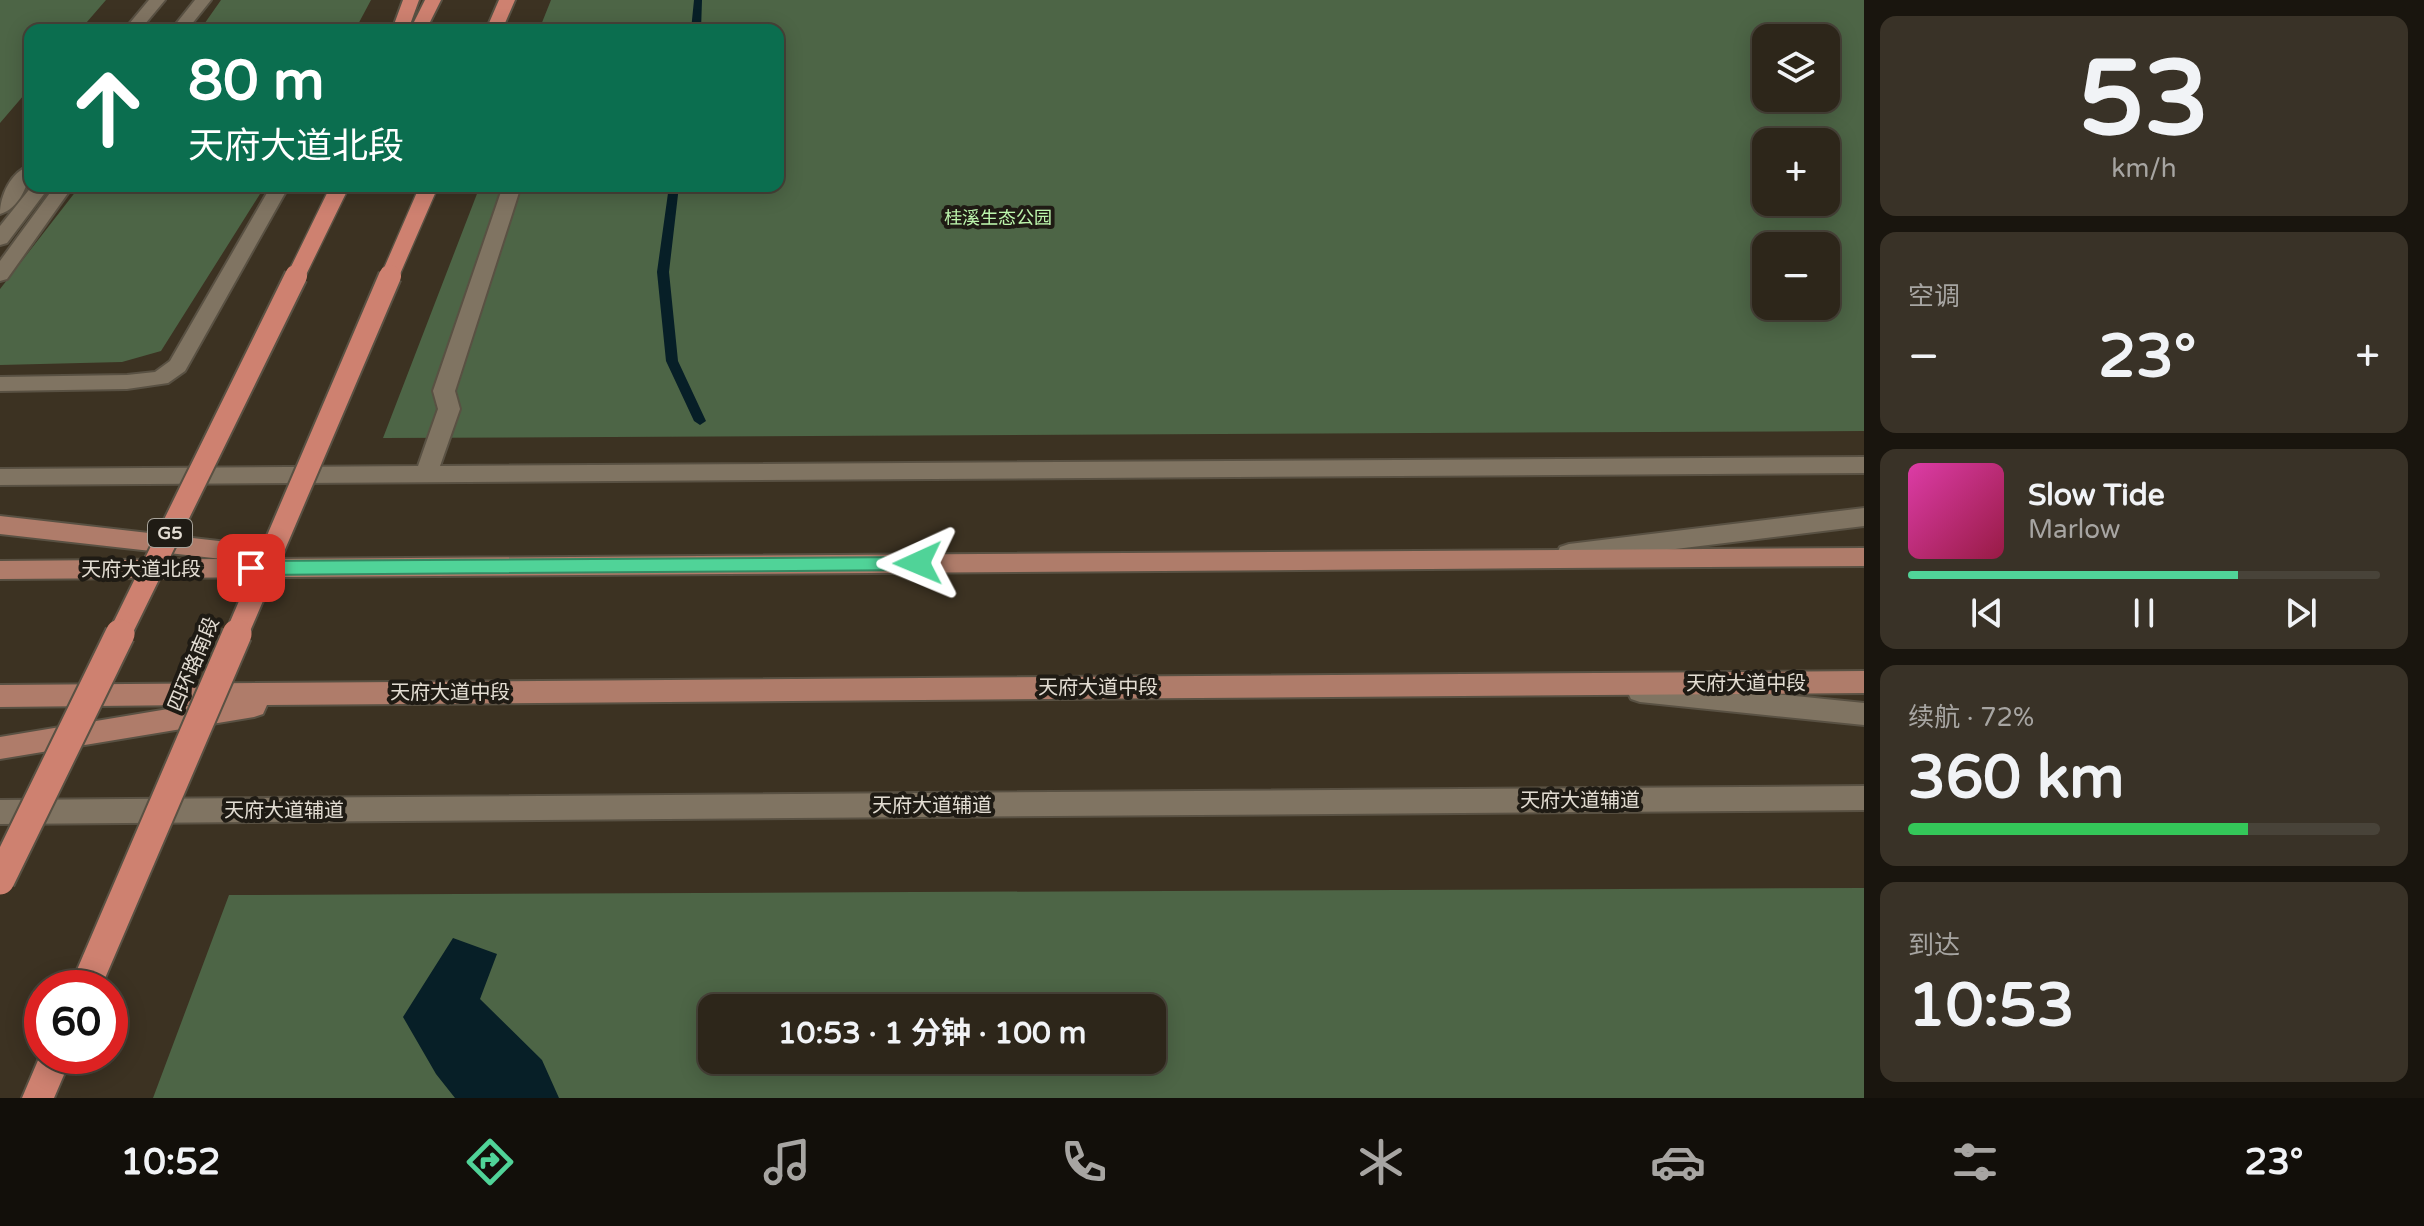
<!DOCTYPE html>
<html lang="zh">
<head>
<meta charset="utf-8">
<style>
  body { margin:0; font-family:"Varela Round","Noto Sans SC",sans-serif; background:#393227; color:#f1f3f6; height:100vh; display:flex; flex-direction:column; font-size:30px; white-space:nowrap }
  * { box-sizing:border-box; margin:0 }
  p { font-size:26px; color:#a7a5a2 }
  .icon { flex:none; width:44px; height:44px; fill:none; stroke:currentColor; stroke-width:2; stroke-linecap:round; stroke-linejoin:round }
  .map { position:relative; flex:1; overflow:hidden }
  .details { display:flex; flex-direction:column; gap:16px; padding:16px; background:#19150e; width:560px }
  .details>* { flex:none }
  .top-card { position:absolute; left:24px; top:24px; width:760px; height:168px; border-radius:16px; box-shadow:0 4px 20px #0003,0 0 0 2px #484339; background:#0b6e4f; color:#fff; overflow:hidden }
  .tools { position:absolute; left:1752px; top:24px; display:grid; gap:16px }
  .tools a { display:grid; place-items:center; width:88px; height:88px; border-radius:16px; background:#2d261a; box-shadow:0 4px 20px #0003,0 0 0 2px #484339; font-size:40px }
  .speed { position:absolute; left:24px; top:970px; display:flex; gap:16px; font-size:40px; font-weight:700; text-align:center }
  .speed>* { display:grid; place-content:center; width:104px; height:104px; border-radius:50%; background:#2d261a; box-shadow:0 4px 20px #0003,0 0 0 2px #484339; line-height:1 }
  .speed .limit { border:12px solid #d22; background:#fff; color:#111 }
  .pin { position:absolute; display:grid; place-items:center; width:68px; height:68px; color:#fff; margin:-34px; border-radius:16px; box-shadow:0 4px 12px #0006 }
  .me { position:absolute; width:88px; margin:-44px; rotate:269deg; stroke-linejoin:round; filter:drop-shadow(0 0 6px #0008) }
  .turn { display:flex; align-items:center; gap:28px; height:168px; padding:0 32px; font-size:36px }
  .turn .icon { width:104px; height:104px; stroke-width:2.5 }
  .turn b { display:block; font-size:56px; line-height:68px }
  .big { font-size:60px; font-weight:700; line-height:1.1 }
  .details .widget { flex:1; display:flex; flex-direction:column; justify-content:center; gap:12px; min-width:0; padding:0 28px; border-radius:16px; background:#393227 }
  .details .dial { align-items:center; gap:0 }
  .dial b { font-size:104px; line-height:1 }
  .song { display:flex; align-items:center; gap:24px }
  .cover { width:96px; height:96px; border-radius:12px; background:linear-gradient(135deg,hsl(320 70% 55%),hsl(340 70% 35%)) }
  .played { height:8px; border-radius:4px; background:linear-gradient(90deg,#50d398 70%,#484339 70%) }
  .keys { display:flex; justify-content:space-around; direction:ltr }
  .heat { display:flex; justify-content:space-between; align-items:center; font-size:44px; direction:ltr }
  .charge { height:12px; border-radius:6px; background:linear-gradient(90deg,#34c759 72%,#484339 0) }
  .trip { position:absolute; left:698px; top:994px; width:468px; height:80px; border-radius:16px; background:#2d261a; box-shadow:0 4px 20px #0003,0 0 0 2px #484339; font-weight:700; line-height:80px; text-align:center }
  .tabs { display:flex; height:128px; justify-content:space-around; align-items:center; background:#120f0a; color:#a7a5a2 }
  .tabs .icon { width:56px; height:56px }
  .tabs .on { color:#50d398 }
  .tabs b { font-size:36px; color:#f1f3f6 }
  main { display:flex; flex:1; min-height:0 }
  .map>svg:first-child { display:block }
  .green { fill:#4d6546; fill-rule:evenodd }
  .water { fill:#071f27 }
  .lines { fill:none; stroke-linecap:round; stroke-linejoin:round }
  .stream { fill:#071f27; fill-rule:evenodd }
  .minor-casing { stroke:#595143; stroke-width:4 }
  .major-casing { stroke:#595143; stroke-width:4 }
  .highway-casing { stroke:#595143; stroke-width:4 }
  .minor { fill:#807462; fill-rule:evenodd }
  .major { fill:#af7c6a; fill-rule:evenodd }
  .highway { fill:#ce8170; fill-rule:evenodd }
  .highway-bridge-far2-casing { stroke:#595143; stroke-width:20; stroke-linecap:butt }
  .highway-bridge-far1-casing { stroke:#595143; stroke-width:26; stroke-linecap:butt }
  .highway-bridge-casing { stroke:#595143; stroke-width:33; stroke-linecap:butt }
  .highway-bridge-far2 { stroke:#ce8170; stroke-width:17 }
  .highway-bridge-far1 { stroke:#ce8170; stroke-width:22 }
  .highway-bridge { stroke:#ce8170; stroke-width:29 }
  .route { fill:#50d398; stroke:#348963; stroke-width:2 }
  .labels { text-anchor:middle; stroke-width:8; stroke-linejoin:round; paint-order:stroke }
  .far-park-label { font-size:18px; fill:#bdf6ad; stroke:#1f1b14 }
  .shield { fill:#1f1b14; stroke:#a8a39a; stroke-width:2 }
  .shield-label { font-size:18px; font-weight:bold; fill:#e3ddd3 }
  .street-label { font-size:20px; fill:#e3ddd3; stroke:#1f1b14 }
</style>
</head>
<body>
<main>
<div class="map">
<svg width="1864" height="1098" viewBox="0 0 1864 1098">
  <rect width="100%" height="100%" fill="#3c3222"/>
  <!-- green -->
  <path class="green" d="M 0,0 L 106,0 L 80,30 L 30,30 L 30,88 L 0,123 Z
    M 221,0 L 371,0 L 355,30 L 200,30 Z
    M 551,0 L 1864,0 L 1864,431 L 383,438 L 480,186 L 778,186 L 778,30 L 539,30 ZM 1766,38 L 1826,38 L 1826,98 L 1766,98 ZM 1766,142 L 1826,142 L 1826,202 L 1766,202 ZM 1766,246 L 1826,246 L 1826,306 L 1766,306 Z
    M 80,186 L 265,186 L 161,351 L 122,362 L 0,365 L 0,289 Z
    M 1864,888 L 1864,1098 L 153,1098 L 229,895 ZM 712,1008 L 1152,1008 L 1152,1060 L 712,1060 Z"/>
  <!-- water -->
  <path class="water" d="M 453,938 L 497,954 L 480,999 L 542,1060 L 559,1098 L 455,1098 L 436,1074 L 403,1017 Z"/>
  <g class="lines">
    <!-- stream -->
    <path class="stream" d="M 694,0 L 702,0 L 701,30 L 691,30 Z
      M 669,186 L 679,186 L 669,272 L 678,361 L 706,421 L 700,425 L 694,421 L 666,361 L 657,272 Z"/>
    <!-- minor casing -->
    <g class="minor-casing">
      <path id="minor" d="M 149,0 L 165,0 L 140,30 L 124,30 Z
        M 195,0 L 211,0 L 187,30 L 171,30 Z
        M 30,166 C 30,183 19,209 0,214 C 0,196 11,171 30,166 Z
        M 32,186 L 50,186 L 7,243 L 0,245 L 0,226 Z
        M 55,186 L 73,186 L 7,279 L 0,281 L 0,261 Z
        M 271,186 L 289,186 L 185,371 L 168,383 L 127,389 L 0,391 L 0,377 L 127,375 L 155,372 L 170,361 Z
        M 503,186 L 521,186 L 455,391 L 460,409 L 440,466 L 1864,457 L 1864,473 L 0,485 L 0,469 L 418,466 L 438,409 L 433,391 Z
        M 1864,508 L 1864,526 L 1569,562 L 1560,559 L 1557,553 L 1560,547 L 1569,544 Z
        M 1640,680 L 1864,703 L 1864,725 L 1640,702 L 1631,699 L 1627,691 L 1631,683 Z
        M 1864,786 L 1864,810 L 0,824 L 0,800 Z"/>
    </g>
    <!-- major casing -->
    <g class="major-casing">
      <path id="major" d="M 0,516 L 263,546 L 272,549 L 275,555 L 273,559 L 1864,548 L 1864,566 L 0,579 L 0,561 L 222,559 L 0,534 Z
        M 1864,671 L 1864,693 L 267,705 L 263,714 L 254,717 L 0,759 L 0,737 L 192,705 L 0,707 L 0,685 Z"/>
    </g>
    <!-- highway casing -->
    <g class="highway-casing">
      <path id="highway" d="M 403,0 L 419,0 L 408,30 L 392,30 Z
        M 425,0 L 441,0 L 426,30 L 410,30 Z
        M 499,0 L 515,0 L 502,30 L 486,30 Z
        M 42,1051 L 42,1056 L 72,1056 L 54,1098 L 22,1098 Z"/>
    </g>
    <!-- minor -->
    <use href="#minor" class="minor"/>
    <!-- major -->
    <use href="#major" class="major"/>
    <!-- highway -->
    <use href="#highway" class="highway"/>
    <!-- highway-bridge-far2 casing -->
    <g class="highway-bridge-far2-casing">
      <path id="highway-bridge-far2" d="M 295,278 L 340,186
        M 389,278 L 429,186"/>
    </g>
    <!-- highway-bridge-far1 casing -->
    <g class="highway-bridge-far1-casing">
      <path id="highway-bridge-far1" d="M 119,636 L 296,276
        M 236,636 L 390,276"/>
    </g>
    <!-- highway-bridge casing -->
    <g class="highway-bridge-casing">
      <path id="highway-bridge" d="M 0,880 L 120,634
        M 85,988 L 237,634"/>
    </g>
    <!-- highway-bridge-far2 -->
    <use href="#highway-bridge-far2" class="highway-bridge-far2"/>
    <!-- highway-bridge-far1 -->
    <use href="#highway-bridge-far1" class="highway-bridge-far1"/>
    <!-- highway-bridge -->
    <use href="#highway-bridge" class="highway-bridge"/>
  </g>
  <!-- route -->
  <path class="route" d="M 918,557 L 927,563 L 918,570 L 251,575 L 242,568 L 251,561 Z"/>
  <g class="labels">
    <!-- far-park labels -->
    <g class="far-park-label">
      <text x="998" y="224">桂溪生态公园</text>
    </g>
    <!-- shield labels -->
    <rect class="shield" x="148" y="519" width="44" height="28" rx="6"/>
    <g class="shield-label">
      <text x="170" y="539">G5</text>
    </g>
    <!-- street labels -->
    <g class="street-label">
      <text x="141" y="576">天府大道北段</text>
      <text transform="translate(193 664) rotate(-67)" y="7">四环路南段</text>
      <text x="1746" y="690">天府大道中段</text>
      <text x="1098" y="694">天府大道中段</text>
      <text x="450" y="699">天府大道中段</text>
      <text x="1580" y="807">天府大道辅道</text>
      <text x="932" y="812">天府大道辅道</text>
      <text x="284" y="817">天府大道辅道</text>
    </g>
  </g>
</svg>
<div class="tools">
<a><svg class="icon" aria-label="layers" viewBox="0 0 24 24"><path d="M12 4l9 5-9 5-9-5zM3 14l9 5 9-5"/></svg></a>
<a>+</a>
<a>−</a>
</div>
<div class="speed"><div class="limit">60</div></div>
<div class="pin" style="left:251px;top:568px;background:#d93025"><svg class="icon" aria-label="arrive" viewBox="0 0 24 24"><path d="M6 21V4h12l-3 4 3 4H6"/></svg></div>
<svg class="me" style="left:918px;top:563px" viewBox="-20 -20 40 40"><path d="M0-17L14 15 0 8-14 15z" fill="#50d398" stroke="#fff" stroke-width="4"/></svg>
<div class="trip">10:53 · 1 分钟 · 100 m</div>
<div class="top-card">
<div class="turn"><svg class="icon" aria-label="ahead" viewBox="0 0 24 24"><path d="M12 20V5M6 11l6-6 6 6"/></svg><div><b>80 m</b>天府大道北段</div></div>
</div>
</div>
<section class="details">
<div class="widget dial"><b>53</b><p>km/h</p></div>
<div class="widget"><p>空调</p>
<div class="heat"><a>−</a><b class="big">23°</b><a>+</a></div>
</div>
<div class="widget">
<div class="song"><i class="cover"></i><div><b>Slow Tide</b><p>Marlow</p></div></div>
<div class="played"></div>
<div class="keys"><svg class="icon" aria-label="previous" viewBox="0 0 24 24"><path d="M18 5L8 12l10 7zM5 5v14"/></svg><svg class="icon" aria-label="pause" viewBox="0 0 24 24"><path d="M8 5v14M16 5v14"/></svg><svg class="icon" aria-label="next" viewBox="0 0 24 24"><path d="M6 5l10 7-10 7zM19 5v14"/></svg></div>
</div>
<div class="widget"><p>续航 · 72%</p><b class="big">360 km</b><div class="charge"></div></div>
<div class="widget"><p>到达</p><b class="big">10:53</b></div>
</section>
</main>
<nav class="tabs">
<b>10:52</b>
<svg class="icon on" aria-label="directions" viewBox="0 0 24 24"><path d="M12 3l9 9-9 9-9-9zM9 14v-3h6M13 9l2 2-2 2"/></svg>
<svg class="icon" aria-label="music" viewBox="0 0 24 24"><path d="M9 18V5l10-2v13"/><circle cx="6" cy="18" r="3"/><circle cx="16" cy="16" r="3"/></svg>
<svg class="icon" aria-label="phone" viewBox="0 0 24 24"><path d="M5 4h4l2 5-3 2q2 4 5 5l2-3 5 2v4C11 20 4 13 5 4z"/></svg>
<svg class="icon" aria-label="climate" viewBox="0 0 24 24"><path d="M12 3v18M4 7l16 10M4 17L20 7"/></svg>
<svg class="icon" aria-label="car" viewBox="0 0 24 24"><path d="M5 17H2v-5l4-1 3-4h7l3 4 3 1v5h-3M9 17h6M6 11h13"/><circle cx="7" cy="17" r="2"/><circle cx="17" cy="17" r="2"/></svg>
<svg class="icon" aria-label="filters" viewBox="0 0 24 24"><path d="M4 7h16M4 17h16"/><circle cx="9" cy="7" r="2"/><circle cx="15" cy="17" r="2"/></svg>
<b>23°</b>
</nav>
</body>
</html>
